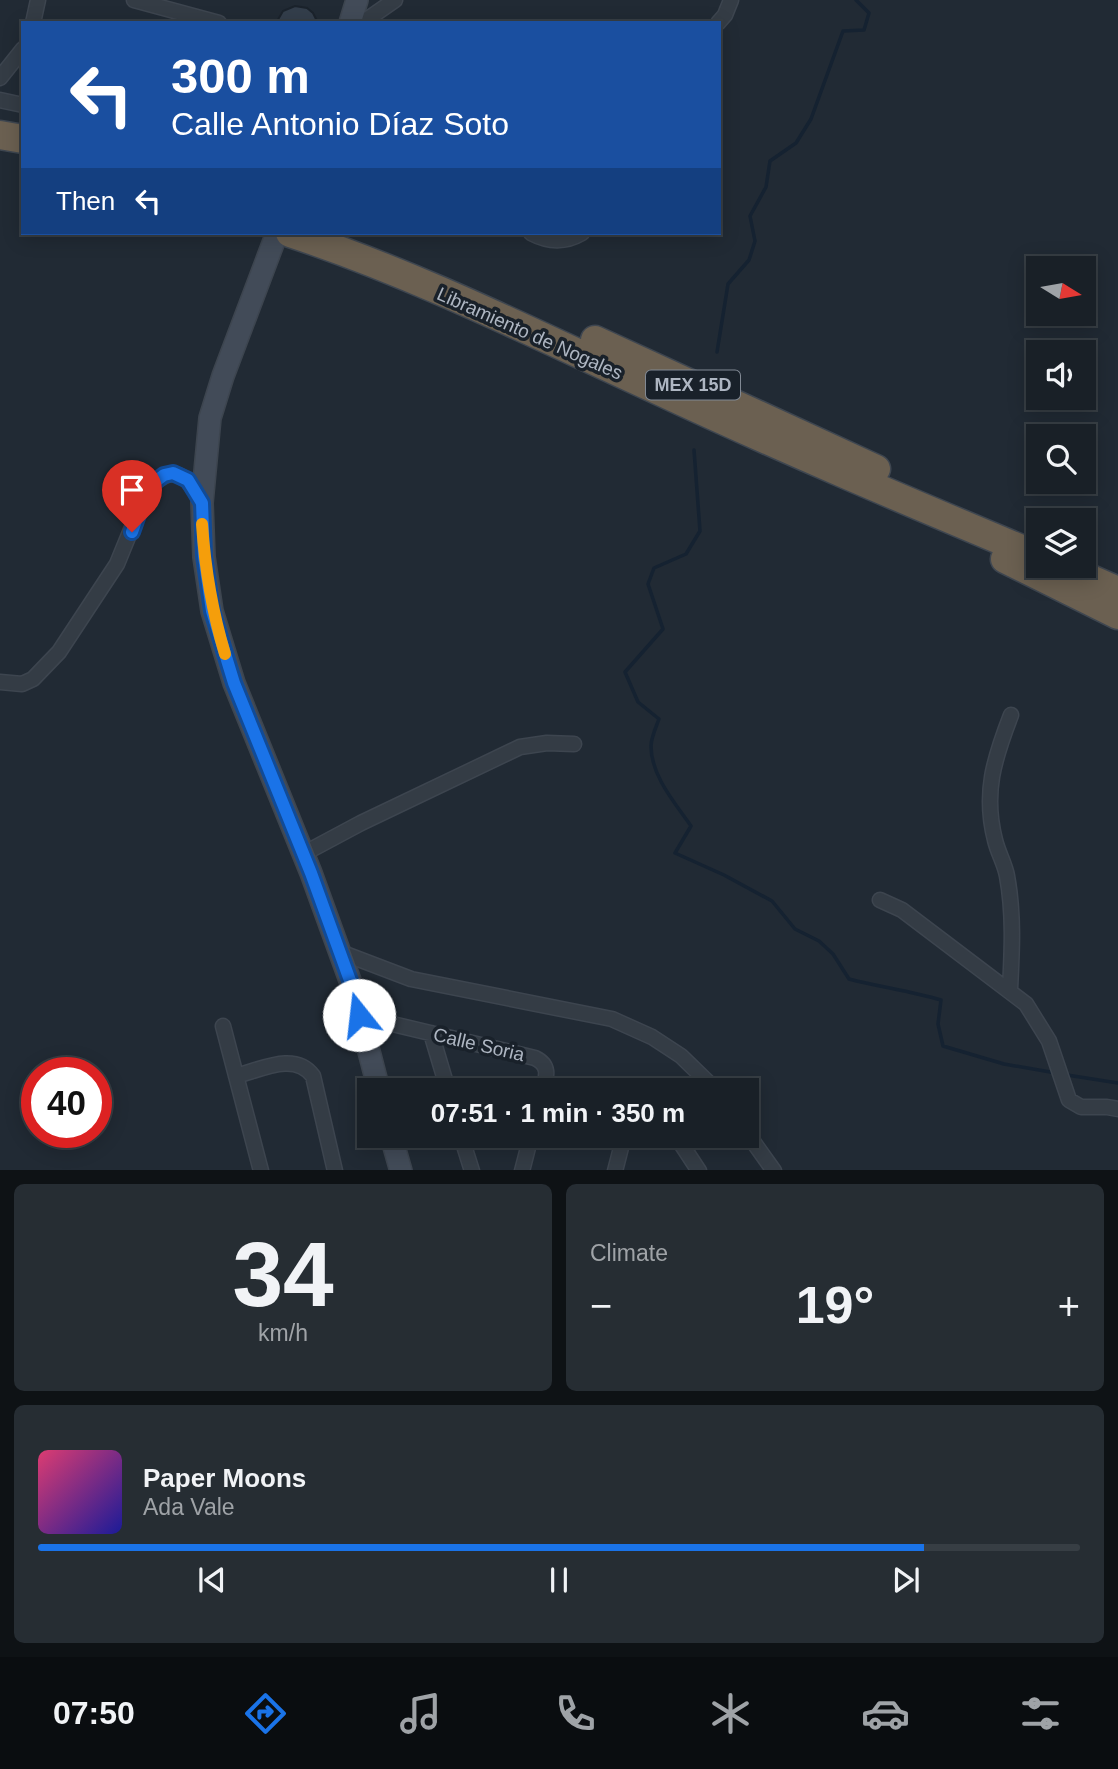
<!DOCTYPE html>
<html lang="en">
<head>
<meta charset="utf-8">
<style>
  body { margin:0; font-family:Arial,sans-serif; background:#262d33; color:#f1f3f6; height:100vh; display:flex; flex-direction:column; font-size:26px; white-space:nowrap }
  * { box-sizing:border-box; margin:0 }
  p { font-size:23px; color:#9fa3a7 }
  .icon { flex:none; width:38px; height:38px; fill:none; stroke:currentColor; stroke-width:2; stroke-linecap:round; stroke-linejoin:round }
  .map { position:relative; height:1170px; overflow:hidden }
  .sheet { display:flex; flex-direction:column; gap:14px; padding:14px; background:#0e1215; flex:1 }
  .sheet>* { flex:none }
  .guide { position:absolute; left:21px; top:21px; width:700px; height:214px; border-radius:0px; box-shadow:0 4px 18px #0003,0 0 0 2px #373e44; background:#1a4fa0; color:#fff; overflow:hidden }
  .needle { width:46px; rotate:101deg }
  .controls { position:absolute; left:1026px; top:256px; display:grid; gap:14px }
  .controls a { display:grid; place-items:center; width:70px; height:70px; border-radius:0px; background:#192027; box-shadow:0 4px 18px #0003,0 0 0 2px #373e44; font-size:35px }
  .speed { position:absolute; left:21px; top:1057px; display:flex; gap:14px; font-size:35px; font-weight:700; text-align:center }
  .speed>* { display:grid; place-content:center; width:91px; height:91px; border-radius:50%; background:#192027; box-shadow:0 4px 18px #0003,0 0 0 2px #373e44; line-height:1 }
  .speed .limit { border:10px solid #d22; background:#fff; color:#111 }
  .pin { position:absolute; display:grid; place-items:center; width:60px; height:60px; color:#fff; margin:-72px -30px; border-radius:50% 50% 50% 0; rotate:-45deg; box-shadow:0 0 7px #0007 }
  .pin .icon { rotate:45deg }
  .me { position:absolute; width:77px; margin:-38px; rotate:344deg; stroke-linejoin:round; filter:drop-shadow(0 0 5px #0008) }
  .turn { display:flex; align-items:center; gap:24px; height:147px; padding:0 35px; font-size:32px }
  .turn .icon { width:91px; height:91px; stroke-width:2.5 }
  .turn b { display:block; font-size:49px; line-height:60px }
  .then { display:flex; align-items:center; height:66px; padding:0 35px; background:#0003; gap:14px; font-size:26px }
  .big { font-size:52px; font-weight:700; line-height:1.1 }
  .sheet .tile { flex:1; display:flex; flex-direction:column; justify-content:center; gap:10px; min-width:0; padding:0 24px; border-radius:10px; background:#262d33 }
  .sheet .dial { align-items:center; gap:0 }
  .dial b { font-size:91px; line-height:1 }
  .song { display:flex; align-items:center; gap:21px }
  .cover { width:84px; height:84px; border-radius:10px; background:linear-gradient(135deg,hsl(340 70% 55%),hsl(240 70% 35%)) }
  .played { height:7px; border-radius:4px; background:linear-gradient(90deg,#1a73e8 85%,#373e44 85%) }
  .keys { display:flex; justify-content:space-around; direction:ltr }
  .heat { display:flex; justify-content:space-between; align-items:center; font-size:38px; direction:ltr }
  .sheet .tiles { flex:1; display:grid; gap:14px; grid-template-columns:1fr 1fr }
  .tile:last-child { grid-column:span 2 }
  .trip { position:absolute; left:357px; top:1078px; width:402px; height:70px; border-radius:0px; background:#192027; box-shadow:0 4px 18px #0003,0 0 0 2px #373e44; font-weight:700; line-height:70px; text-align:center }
  .dock { display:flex; height:112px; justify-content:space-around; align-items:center; background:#0a0d10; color:#9fa3a7 }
  .dock .icon { width:49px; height:49px }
  .dock .on { color:#1a73e8 }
  .dock b { font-size:32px; color:#f1f3f6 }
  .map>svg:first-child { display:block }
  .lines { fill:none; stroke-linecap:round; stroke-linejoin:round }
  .stream { stroke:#152231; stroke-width:3.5 }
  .building { fill:#333e4b; stroke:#1b232c; stroke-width:2 }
  .street-casing { stroke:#3d454f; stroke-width:17 }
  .secondary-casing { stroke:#3d454f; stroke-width:24 }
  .highway-casing { stroke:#3e4650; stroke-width:31 }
  .street { stroke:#343c45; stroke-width:14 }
  .secondary { stroke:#424b58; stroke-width:21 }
  .highway { stroke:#6b6051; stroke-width:28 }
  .route-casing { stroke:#114b97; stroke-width:18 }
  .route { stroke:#1a73e8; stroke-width:12 }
  .slow { stroke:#f59e0b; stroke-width:12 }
  .labels { text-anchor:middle; stroke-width:7; stroke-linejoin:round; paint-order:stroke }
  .shield { fill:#19212a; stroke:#818994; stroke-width:2 }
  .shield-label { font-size:18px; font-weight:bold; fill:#aeb6c2 }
  .street-label { font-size:19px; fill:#aeb6c2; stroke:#19212a }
</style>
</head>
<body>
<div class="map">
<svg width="1118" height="1171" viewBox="0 0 1118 1171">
  <rect width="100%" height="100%" fill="#212a34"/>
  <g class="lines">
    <!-- stream -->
    <path class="stream" d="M 717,352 L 728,284 L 749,260 L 755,241 L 750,216 L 766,187 L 770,161 L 796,143 L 811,119 L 843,31 L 864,30 L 869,13 L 856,0
      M 694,450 L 700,531 L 686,554 L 654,568 L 648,584 L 663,629 L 625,672 L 638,702 L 659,719 C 656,727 651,738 651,746 C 651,776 675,803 691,826 L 675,853 L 724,875 L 772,901 L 795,929 L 819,941 L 833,954 L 849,979 C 880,987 910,991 941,1000 L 938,1024 L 943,1046 L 1004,1064 L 1056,1073
      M 1067,1075 L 1118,1083"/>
  </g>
  <!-- building -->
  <path class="building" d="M 295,6 L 307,8 L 313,13 L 318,23 L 276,23 L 283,11 Z"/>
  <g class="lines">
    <!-- street casing -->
    <g class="street-casing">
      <path id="street" d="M 134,0 L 219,23
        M 33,23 L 38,0
        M 362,23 L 395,0
        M 718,23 L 725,15 L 731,0
        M 0,78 L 23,49
        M 0,100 L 23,105
        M 531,233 C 548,242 565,243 582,233
        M 0,682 L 22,684 L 33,679 L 59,652 L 117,564 L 144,498 C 152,481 173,463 189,483 C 194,489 198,496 202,503
        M 303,854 L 361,823 L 520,747 L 547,743 L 574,744
        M 880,900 L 902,910 L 1026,1004 L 1049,1041 L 1069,1100 L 1081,1107 L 1107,1107 L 1118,1109
        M 340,952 L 411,979 L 612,1019 L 652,1037 L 681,1056 L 716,1090
        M 1010,989 C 1012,951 1014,914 1007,876 C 1005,864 998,853 995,840 C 983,793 994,759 1011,715
        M 384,1022 L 535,1058 C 550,1065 547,1076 543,1090
        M 223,1026 L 261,1171
        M 431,1033 L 448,1090
        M 236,1076 C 260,1070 295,1051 313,1076 L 335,1171
        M 606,1090 L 607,1090
        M 747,1133 L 774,1171
        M 461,1136 L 472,1171
        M 676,1136 L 699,1171
        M 522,1171 L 531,1136
        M 615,1171 L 624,1136"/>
    </g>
    <!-- secondary casing -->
    <g class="secondary-casing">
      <path id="secondary" d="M 350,23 L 357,0
        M 277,233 L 223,376 L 210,418 L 202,503 L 204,557 L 212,611 L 234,683 L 311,873 L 352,986 L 379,1090
        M 391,1136 L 401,1171"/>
    </g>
    <!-- highway casing -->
    <g class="highway-casing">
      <path id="highway" d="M 0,135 L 23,139
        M 290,233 C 415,274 535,334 655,389 C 781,448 909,502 1038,556
        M 595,340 L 876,469
        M 1005,559 L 1118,615
        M 1059,565 L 1118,591"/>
    </g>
    <!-- street -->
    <use href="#street" class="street"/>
    <!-- secondary -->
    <use href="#secondary" class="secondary"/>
    <!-- highway -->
    <use href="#highway" class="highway"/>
  </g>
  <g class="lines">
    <!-- route casing -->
    <g class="route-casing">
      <path id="route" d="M 132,532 L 144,498 L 149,488 L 156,481 L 164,475 L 173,473 L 188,480 L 202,503 L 204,556 L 212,611 L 234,683 L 311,873 L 352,986 L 359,1015"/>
    </g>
    <!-- route -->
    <use href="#route" class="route"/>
    <!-- slow -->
    <path class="slow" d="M 202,524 C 205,569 212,611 225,654"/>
  </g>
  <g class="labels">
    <!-- shield labels -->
    <rect class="shield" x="646" y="370.5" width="94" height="29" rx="5"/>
    <g class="shield-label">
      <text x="693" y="391">MEX 15D</text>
    </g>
    <!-- street labels -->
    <g class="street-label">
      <text transform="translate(530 333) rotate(24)" y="7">Libramiento de Nogales</text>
      <text transform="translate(479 1044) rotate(13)" y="7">Calle Soria</text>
    </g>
  </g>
</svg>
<div class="controls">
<a><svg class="needle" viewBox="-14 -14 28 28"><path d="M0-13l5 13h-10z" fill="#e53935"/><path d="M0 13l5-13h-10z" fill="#9fa3a7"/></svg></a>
<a><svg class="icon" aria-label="sound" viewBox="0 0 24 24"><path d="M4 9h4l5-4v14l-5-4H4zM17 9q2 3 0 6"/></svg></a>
<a><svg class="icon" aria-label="search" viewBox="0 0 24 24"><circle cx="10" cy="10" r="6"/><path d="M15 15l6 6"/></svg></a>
<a><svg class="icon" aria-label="layers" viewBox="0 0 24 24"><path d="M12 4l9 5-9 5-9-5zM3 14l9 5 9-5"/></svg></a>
</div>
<div class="speed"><div class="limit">40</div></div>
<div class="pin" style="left:132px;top:532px;background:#d93025"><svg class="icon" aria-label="arrive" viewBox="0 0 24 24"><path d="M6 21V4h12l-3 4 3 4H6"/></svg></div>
<svg class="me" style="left:359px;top:1015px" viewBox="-20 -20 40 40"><circle r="19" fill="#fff"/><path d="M0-13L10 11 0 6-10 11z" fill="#1a73e8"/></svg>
<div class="trip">07:51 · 1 min · 350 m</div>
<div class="guide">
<div class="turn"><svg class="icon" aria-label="left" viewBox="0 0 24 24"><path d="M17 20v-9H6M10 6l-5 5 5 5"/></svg><div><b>300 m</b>Calle Antonio Díaz Soto</div></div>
<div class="then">Then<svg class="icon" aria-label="left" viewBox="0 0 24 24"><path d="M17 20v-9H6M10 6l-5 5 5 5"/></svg></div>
</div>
</div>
<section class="sheet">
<div class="tiles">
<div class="tile dial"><b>34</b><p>km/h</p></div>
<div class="tile"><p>Climate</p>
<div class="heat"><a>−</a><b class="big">19°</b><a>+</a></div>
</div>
<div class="tile">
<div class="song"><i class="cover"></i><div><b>Paper Moons</b><p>Ada Vale</p></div></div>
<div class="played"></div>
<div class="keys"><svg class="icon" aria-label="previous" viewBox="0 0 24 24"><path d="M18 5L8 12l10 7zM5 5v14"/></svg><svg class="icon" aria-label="pause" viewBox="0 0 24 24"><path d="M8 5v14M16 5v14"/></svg><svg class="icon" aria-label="next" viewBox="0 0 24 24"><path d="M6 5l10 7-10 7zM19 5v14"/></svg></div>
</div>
</div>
</section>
<nav class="dock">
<b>07:50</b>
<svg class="icon on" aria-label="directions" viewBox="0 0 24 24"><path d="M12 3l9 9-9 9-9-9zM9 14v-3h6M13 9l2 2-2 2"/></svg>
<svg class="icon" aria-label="music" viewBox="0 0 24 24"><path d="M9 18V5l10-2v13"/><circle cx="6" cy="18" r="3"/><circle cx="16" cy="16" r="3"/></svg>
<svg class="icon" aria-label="phone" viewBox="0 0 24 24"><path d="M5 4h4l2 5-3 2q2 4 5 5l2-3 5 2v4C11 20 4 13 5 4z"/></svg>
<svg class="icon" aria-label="climate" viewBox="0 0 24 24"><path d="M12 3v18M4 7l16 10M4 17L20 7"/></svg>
<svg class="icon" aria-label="car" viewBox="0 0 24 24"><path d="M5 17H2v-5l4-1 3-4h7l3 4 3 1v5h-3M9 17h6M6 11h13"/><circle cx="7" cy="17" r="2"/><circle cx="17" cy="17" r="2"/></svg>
<svg class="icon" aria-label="filters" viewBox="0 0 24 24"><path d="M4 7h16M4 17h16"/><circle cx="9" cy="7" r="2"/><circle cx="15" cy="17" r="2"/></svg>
</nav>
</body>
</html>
